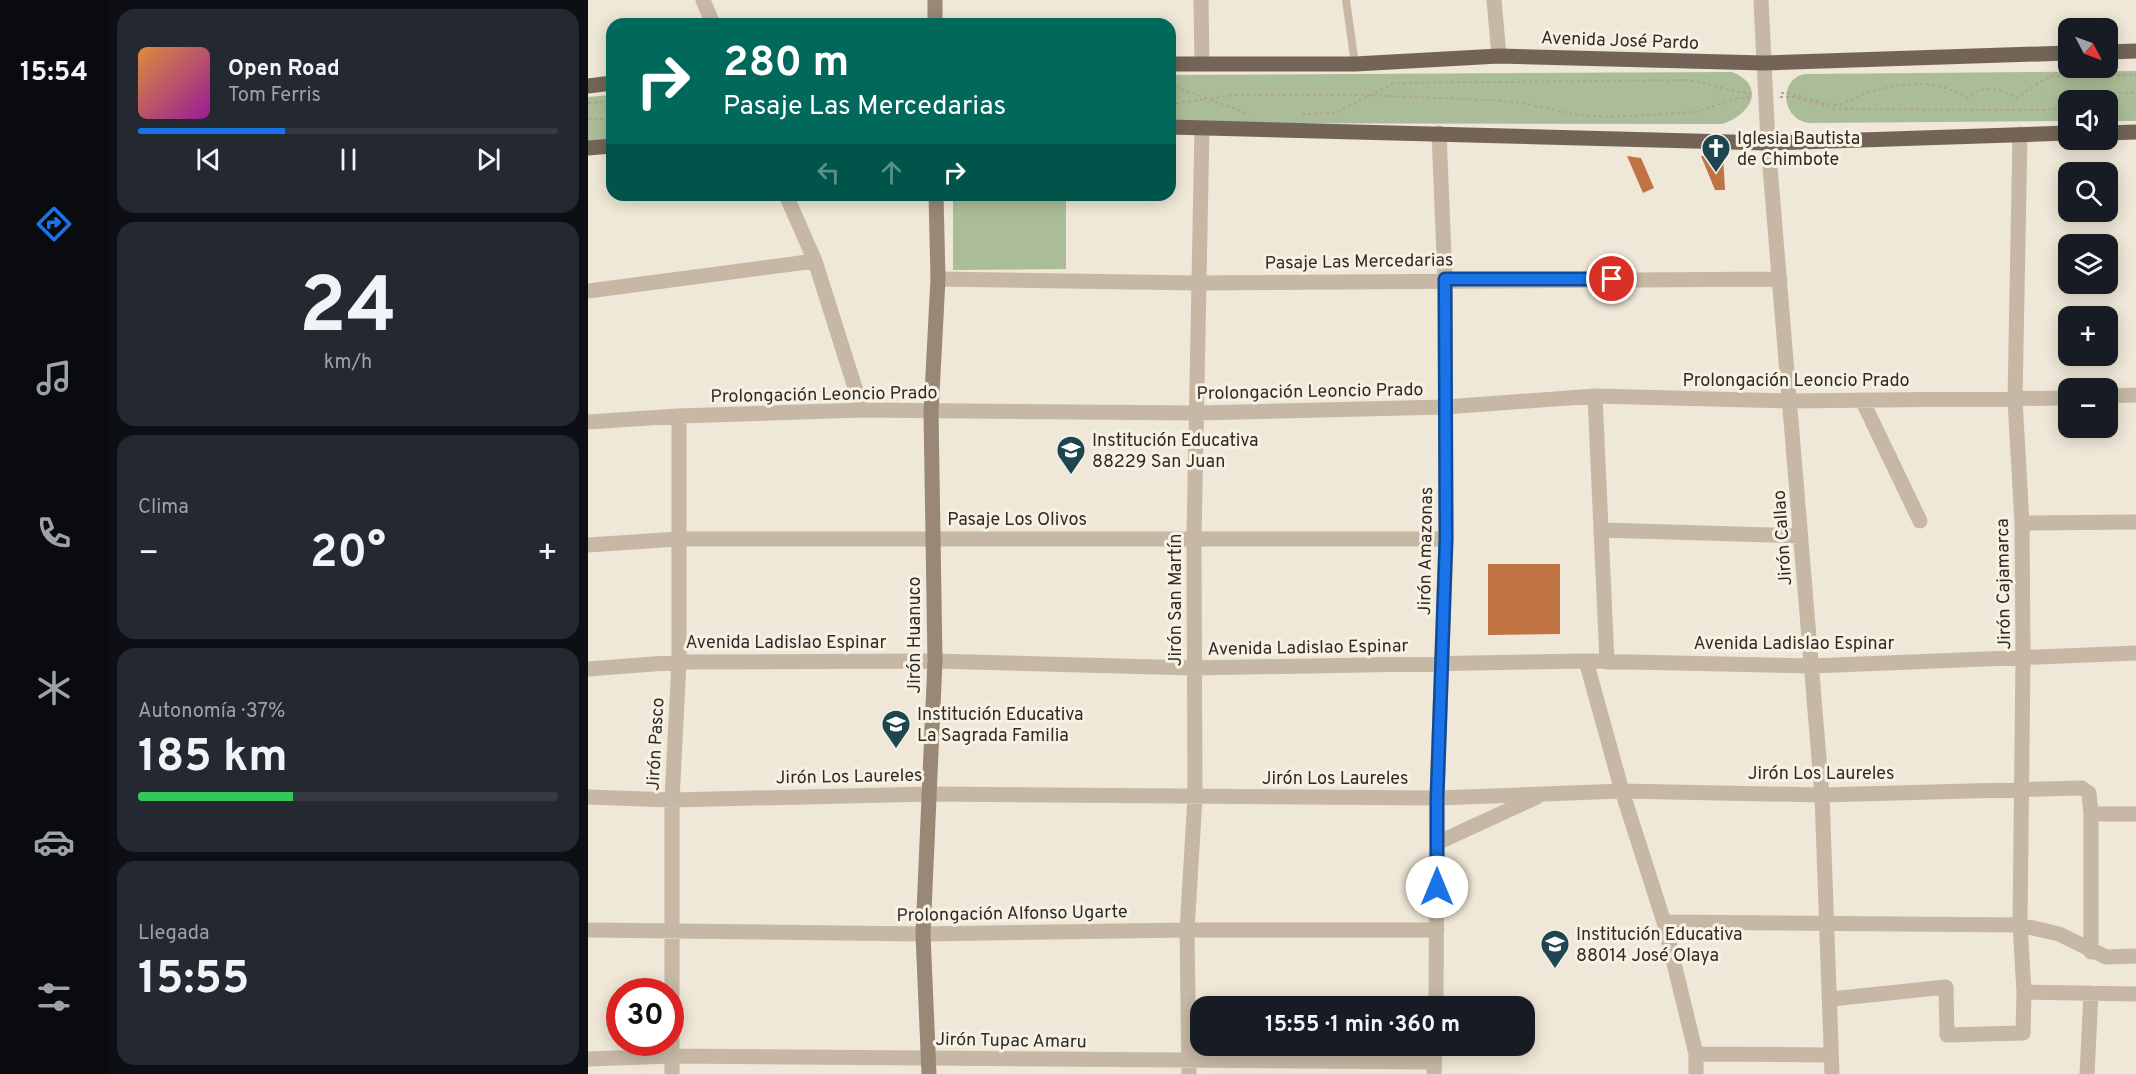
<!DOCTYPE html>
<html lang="es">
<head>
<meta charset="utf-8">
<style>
  body { margin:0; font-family:Overpass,sans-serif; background:#242831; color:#f1f3f6; height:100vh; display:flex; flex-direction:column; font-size:22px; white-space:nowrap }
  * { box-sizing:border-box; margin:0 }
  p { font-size:20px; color:#9ea1a6 }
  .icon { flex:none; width:33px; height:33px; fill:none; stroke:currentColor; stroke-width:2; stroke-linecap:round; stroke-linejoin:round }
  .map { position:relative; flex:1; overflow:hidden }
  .sheet { display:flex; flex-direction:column; gap:9px; padding:9px; background:#0d0f14; width:480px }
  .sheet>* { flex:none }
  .top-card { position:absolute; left:18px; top:18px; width:570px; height:183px; border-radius:18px; box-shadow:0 3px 15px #0003; background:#00695c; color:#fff; overflow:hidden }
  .needle { width:39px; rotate:131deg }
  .tools { position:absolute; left:1470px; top:18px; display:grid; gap:12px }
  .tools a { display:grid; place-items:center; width:60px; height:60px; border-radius:12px; background:#171b24; box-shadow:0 3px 15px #0003; font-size:30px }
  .speed { position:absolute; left:18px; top:978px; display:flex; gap:12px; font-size:30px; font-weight:700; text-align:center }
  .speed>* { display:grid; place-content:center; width:78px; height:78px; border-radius:50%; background:#171b24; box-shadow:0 3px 15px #0003; line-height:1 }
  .speed .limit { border:9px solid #d22; background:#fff; color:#111 }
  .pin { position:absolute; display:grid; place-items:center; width:51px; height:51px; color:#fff; margin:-26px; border:3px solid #fff; border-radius:50%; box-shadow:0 2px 6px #0007 }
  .me { position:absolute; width:66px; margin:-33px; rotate:0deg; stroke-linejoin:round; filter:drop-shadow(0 0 4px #0008) }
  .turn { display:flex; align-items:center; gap:21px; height:126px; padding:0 18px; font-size:27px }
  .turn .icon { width:78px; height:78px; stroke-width:2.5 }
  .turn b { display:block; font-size:42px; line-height:51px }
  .lanes { display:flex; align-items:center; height:57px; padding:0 18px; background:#0003; justify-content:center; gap:30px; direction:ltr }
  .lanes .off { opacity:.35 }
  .big { font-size:45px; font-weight:700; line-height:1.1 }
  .sheet .tile { flex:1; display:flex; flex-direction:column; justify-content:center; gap:9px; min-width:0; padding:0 21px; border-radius:18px; background:#242831 }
  .sheet .dial { align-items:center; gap:0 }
  .dial b { font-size:78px; line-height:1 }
  .song { display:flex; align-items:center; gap:18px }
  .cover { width:72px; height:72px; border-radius:9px; background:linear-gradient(135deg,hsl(30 70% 55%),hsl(300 70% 35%)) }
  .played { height:6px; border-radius:3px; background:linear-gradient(90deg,#1a73e8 35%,#363941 35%) }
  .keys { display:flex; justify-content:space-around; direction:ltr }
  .heat { display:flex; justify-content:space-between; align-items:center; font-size:33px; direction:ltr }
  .charge { height:9px; border-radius:4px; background:linear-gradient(90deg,#34c759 37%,#363941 0) }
  .trip { position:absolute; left:602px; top:996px; width:345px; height:60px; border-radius:18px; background:#171b24; box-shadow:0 3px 15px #0003; font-weight:700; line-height:60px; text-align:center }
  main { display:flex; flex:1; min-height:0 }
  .tabs { display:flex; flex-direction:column; width:108px; justify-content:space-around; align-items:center; background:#090b0e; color:#9ea1a6 }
  .tabs .icon { width:42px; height:42px }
  .tabs .active { color:#1a73e8 }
  .tabs b { font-size:27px; color:#f1f3f6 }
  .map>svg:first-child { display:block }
  .green { fill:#abbd98 }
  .building { fill:#c07444 }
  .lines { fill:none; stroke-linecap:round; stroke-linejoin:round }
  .path { stroke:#b2a38e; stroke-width:2; stroke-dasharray:3 3; stroke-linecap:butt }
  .service { stroke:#c6b8a4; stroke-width:8 }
  .minor { stroke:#c6b8a4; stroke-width:15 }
  .secondary { stroke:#998876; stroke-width:15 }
  .primary { stroke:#736457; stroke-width:15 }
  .route-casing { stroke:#114b97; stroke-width:15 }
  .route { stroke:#1a73e8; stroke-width:10 }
  .labels { text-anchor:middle; stroke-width:6; stroke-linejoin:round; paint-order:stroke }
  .street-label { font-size:18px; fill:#322b25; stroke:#f7f1e3 }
  .poi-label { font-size:18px; fill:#322b25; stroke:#f7f1e3; text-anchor:start }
</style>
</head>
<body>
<main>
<nav class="tabs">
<b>15:54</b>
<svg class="icon active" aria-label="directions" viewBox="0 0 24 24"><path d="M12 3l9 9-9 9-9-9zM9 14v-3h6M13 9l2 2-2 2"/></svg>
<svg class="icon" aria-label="music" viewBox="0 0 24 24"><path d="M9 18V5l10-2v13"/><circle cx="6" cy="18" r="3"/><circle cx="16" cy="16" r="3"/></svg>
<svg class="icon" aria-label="phone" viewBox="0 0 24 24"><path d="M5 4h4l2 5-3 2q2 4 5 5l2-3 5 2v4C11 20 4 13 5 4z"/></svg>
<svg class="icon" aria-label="climate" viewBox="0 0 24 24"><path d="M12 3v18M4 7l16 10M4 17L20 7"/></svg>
<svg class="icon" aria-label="car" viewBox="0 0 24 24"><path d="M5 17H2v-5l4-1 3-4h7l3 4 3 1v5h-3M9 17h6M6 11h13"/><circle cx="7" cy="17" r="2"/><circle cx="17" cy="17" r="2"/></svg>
<svg class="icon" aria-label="filters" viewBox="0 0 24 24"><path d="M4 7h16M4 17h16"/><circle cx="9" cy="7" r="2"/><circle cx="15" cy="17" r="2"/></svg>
</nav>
<section class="sheet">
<div class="tile">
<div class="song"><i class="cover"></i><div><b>Open Road</b><p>Tom Ferris</p></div></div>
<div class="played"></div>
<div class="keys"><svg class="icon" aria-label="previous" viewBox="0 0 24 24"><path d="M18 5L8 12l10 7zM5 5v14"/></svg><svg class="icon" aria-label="pause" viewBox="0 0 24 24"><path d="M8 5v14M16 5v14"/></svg><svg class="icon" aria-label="next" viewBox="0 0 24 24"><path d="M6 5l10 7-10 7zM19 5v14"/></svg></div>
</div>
<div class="tile dial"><b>24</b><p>km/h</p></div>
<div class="tile"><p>Clima</p>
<div class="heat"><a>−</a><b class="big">20°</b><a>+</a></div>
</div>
<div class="tile"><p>Autonomía · 37%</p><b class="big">185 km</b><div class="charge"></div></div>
<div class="tile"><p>Llegada</p><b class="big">15:55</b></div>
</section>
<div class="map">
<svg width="1548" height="1074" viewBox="0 0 1548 1074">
  <rect width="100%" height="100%" fill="#efe7d7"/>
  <!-- green -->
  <path class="green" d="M 1548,71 L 1548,121 L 1520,121 L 1520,100 L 1480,100 L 1480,121 L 1221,123 C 1192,119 1191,78 1217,74 Z
    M 1144,72 C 1179,86 1163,115 1134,124 L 582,123 L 582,75 Z
    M 24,95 L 24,141 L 0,142 L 0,97 Z
    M 365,195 L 478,195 L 478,269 L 365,270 Z"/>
  <!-- building -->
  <path class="building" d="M 1135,155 L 1137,190 L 1127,190 L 1113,156 Z
    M 1039,156 L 1053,158 L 1066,188 L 1055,193 Z
    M 900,564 L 972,564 L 972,634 L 900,635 Z"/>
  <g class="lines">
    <!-- path -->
    <path class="path" d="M 582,85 L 661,114
      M 1193,93 C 1212,93 1229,104 1247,105 C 1256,105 1264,98 1273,95 C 1308,83 1347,77 1379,98 C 1395,84 1411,88 1428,98 L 1453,81 L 1465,76 L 1548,75
      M 1192,97 L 1206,97 L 1247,109 L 1458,110 L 1480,107
      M 623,99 L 644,95 L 772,95 L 903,100 L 933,103 L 991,115 L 1021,117 L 1108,112 L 1149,98 L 1162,97
      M 1496,100 L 1514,93 L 1548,93
      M 0,103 L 24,101
      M 582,104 L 618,99
      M 714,114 L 748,113 L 806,83 L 1098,80 C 1121,82 1141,93 1163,93
      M 0,119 L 24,120"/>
    <!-- service -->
    <path class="service" d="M 758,0 L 767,64"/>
    <!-- minor -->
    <path class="minor" d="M 115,0 L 125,24
      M 613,0 L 614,64
      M 906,0 L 911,56
      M 1173,0 L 1180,143 L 1234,795 L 1244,1074
      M 198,195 L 227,261 L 274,410
      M 350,279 L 610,283 L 1192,279
      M 0,291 L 227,261
      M 1007,396 L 1019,662
      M 1520,396 L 1548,395
      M 1274,400 L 1332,521
      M 0,422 L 91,416 L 274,410 L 609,413 L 857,407 L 1007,396 L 1203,401 L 1480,398
      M 1434,523 L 1548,522
      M 1013,530 L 1213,536
      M 0,545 L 90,539 L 858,539
      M 998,661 L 1034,791 L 1076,922 L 1108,1054 L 1108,1074
      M 0,669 L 91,662 L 347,661 L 605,668 L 998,661 L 1224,666 L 1548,653
      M 0,797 L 84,800 L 343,794 L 849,798 L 1034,791 L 1234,795 L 1494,788 L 1501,793 L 1503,814 L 1503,952
      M 1503,814 L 1548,814
      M 849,843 L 949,797
      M 1076,922 L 1432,925 L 1471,934 L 1518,957 L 1548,956
      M 0,930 L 335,934 L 599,930 L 849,930
      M 1436,992 L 1548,994
      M 1243,999 L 1358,987 L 1359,1035 L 1435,1033 L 1436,992 L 1432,925 L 1435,656 L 1434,523 L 1427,400 L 1432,134
      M 848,1006 L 849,798 L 858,539 L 857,279 L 851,133
      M 1108,1054 L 1243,1055
      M 0,1059 L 83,1056 L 846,1062
      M 84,1074 L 84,800 L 91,662 L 91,416
      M 601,1074 L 599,930 L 607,798 L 606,538 L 614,127
      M 846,1074 L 847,1046
      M 1499,1074 L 1503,993"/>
    <!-- secondary -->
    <path class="secondary" d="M 347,0 L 347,24
      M 341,1074 L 335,934 L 347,661 L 343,412 L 350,279 L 348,195"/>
    <!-- primary -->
    <path class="primary" d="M 1520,52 L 1548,51
      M 582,64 L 767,64 L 911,56 L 1176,63 L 1480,53
      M 0,86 L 24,83
      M 582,127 L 1180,143 L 1480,133
      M 1520,133 L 1548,132
      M 0,148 L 24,146"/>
  </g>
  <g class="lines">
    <!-- route casing -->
    <g class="route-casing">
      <path id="route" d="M 849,887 L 849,798 L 858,539 L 857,279 L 1024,279"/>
    </g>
    <!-- route -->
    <use href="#route" class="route"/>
  </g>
  <!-- icons -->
  <defs>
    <g id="church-pin" transform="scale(1.5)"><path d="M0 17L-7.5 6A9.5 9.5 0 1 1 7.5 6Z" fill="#1d4651" stroke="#f7f1e3"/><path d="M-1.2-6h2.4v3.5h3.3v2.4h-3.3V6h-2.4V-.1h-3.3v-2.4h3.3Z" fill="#fff"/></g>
    <g id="school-pin" transform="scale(1.5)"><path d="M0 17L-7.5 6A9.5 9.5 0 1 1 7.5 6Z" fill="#1d4651" stroke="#f7f1e3"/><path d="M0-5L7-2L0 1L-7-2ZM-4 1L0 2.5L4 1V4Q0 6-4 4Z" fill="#fff"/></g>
  </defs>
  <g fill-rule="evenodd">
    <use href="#church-pin" x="1128" y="148"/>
    <use href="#school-pin" x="483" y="450"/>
    <use href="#school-pin" x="308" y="724"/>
    <use href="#school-pin" x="967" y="944"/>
  </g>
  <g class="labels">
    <!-- street labels -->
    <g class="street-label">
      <text transform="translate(1032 40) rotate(2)" y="6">Avenida José Pardo</text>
      <text transform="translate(771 261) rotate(-1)" y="6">Pasaje Las Mercedarias</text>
      <text x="1208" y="386">Prolongación Leoncio Prado</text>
      <text transform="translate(722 391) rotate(-1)" y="6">Prolongación Leoncio Prado</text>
      <text transform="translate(236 394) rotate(-1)" y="6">Prolongación Leoncio Prado</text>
      <text x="429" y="525">Pasaje Los Olivos</text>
      <text transform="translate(1194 538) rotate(-94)" y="6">Jirón Callao</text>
      <text transform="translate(837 551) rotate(-89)" y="6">Jirón Amazonas</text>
      <text transform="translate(1415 584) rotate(-91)" y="6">Jirón Cajamarca</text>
      <text transform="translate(587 600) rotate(-90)" y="6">Jirón San Martín</text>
      <text transform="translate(326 635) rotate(-90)" y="6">Jirón Huanuco</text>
      <text x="198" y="648">Avenida Ladislao Espinar</text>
      <text x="1206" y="649">Avenida Ladislao Espinar</text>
      <text transform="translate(720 647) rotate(-1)" y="6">Avenida Ladislao Espinar</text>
      <text transform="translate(67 744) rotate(-87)" y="6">Jirón Pasco</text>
      <text x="1233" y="779">Jirón Los Laureles</text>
      <text transform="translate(261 776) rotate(-1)" y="6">Jirón Los Laureles</text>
      <text x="747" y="784">Jirón Los Laureles</text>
      <text transform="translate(424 913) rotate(-1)" y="6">Prolongación Alfonso Ugarte</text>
      <text transform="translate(423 1040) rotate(1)" y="6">Jirón Tupac Amaru</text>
    </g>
    <!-- poi labels -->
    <g class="poi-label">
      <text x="1149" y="144">Iglesia Bautista<tspan x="1149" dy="21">de Chimbote</tspan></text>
      <text x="504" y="446">Institución Educativa<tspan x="504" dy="21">88229 San Juan</tspan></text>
      <text x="329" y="720">Institución Educativa<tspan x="329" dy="21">La Sagrada Familia</tspan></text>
      <text x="988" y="940">Institución Educativa<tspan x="988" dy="21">88014 José Olaya</tspan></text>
    </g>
  </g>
</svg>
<div class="tools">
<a><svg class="needle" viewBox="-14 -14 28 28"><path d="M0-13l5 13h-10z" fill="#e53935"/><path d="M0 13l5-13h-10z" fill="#9ea1a6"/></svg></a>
<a><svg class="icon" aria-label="sound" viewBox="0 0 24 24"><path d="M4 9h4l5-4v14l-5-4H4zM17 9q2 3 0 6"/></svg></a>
<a><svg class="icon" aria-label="search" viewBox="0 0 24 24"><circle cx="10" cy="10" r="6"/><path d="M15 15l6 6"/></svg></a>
<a><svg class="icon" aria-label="layers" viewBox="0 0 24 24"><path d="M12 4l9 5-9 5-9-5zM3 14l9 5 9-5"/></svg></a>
<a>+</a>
<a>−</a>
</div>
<div class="speed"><div class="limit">30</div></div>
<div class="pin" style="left:1024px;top:279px;background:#d93025"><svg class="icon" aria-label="arrive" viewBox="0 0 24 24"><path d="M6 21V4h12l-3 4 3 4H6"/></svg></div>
<svg class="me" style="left:849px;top:887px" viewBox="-20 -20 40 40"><circle r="19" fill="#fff"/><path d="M0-13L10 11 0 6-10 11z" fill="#1a73e8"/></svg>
<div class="trip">15:55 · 1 min · 360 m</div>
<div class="top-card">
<div class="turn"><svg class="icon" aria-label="right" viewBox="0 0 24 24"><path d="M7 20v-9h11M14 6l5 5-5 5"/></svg><div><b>280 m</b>Pasaje Las Mercedarias</div></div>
<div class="lanes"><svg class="icon off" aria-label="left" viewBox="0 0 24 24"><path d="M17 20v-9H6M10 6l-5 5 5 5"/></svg><svg class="icon off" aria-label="ahead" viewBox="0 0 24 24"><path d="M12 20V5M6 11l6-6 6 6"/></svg><svg class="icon" aria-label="right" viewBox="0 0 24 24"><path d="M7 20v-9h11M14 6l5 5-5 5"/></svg></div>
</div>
</div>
</main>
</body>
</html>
